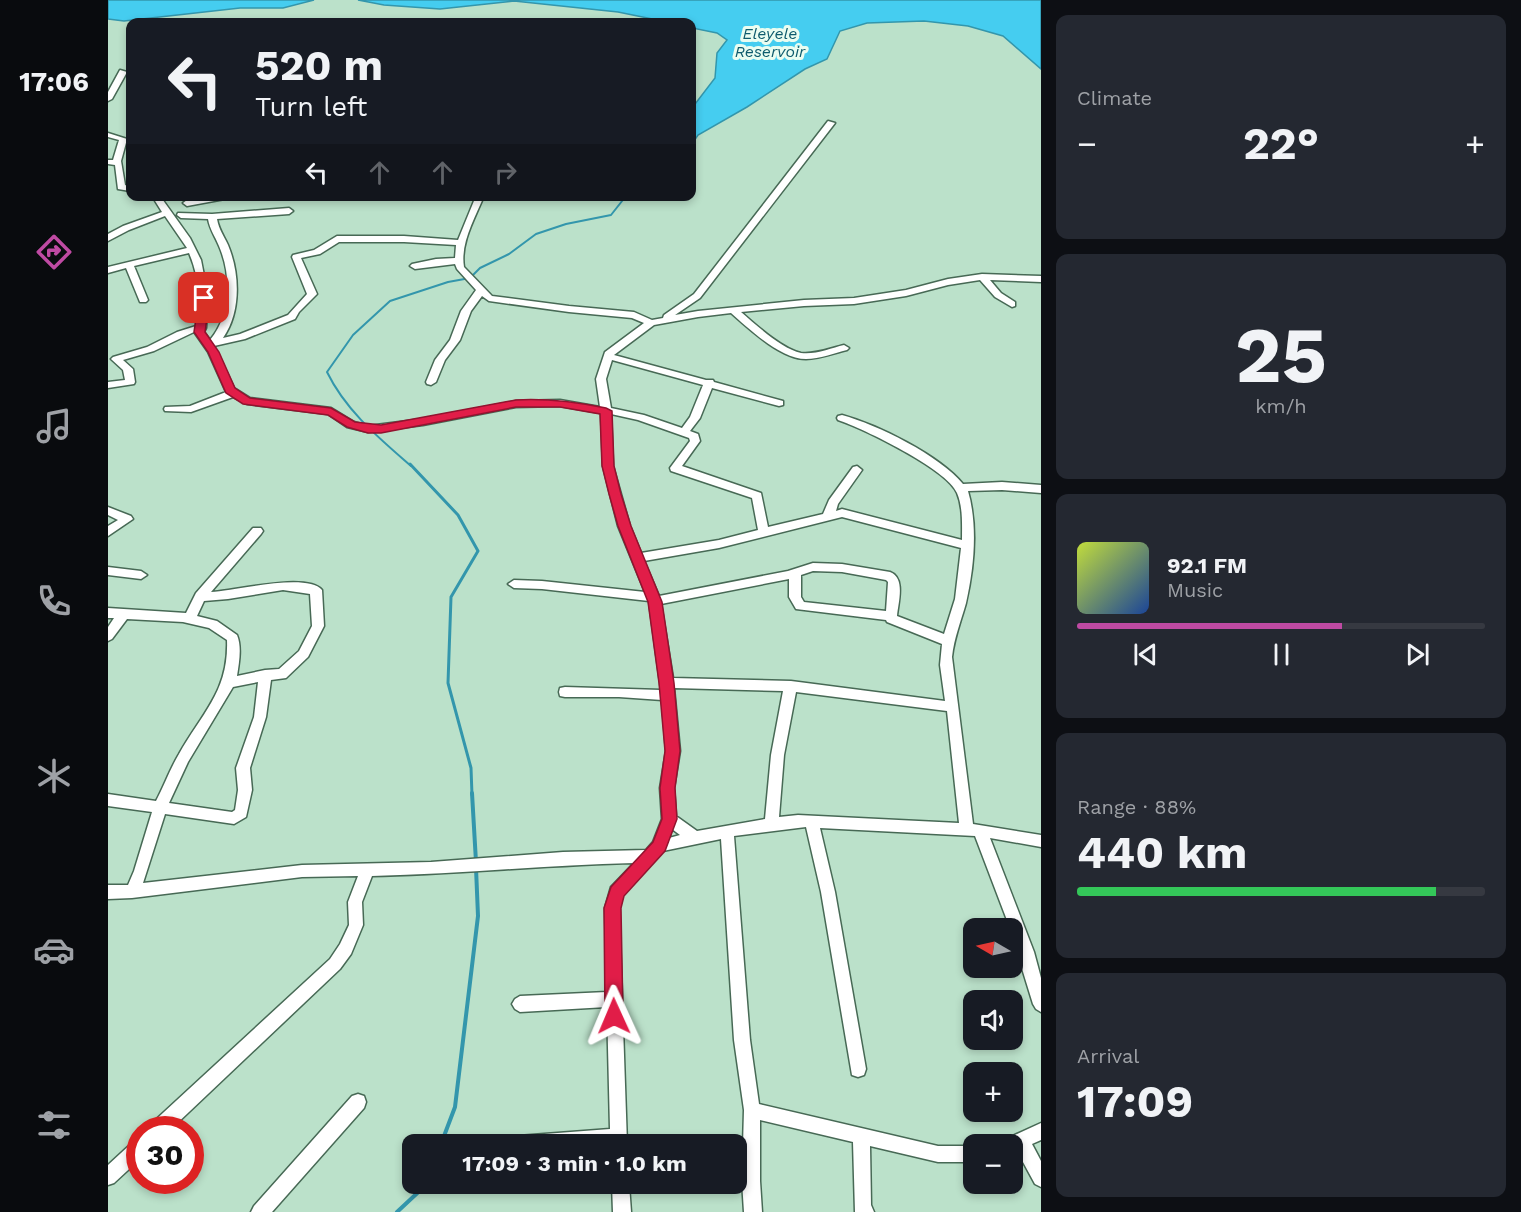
<!DOCTYPE html>
<html lang="en">
<head>
<meta charset="utf-8">
<style>
  body { margin:0; font-family:"Work Sans",sans-serif; background:#242831; color:#f1f3f6; height:100vh; display:flex; flex-direction:column; font-size:22px; white-space:nowrap }
  * { box-sizing:border-box; margin:0 }
  p { font-size:20px; color:#9ea1a6 }
  .icon { flex:none; width:33px; height:33px; fill:none; stroke:currentColor; stroke-width:2; stroke-linecap:round; stroke-linejoin:round }
  .map { position:relative; flex:1; overflow:hidden }
  .details { display:flex; flex-direction:column; gap:15px; padding:15px; background:#0d0f14; width:480px }
  .details>* { flex:none }
  .top-card { position:absolute; left:18px; top:18px; width:570px; height:183px; border-radius:12px; box-shadow:0 3px 9px #0003; background:#171b24; color:#f1f3f6; overflow:hidden }
  .needle { width:39px; rotate:279deg }
  .tools { position:absolute; left:855px; top:918px; display:grid; gap:12px }
  .tools a { display:grid; place-items:center; width:60px; height:60px; border-radius:12px; background:#171b24; box-shadow:0 3px 9px #0003; font-size:30px }
  .speed { position:absolute; left:18px; top:1116px; display:flex; gap:12px; font-size:30px; font-weight:700; text-align:center }
  .speed>* { display:grid; place-content:center; width:78px; height:78px; border-radius:50%; background:#171b24; box-shadow:0 3px 9px #0003; line-height:1 }
  .speed .limit { border:9px solid #d22; background:#fff; color:#111 }
  .pin { position:absolute; display:grid; place-items:center; width:51px; height:51px; color:#fff; margin:-26px; border-radius:12px; box-shadow:0 3px 9px #0006 }
  .me { position:absolute; width:66px; margin:-33px; rotate:359deg; stroke-linejoin:round; filter:drop-shadow(0 0 4px #0008) }
  .turn { display:flex; align-items:center; gap:21px; height:126px; padding:0 30px; font-size:27px }
  .turn .icon { width:78px; height:78px; stroke-width:2.5 }
  .turn b { display:block; font-size:42px; line-height:51px }
  .lanes { display:flex; align-items:center; height:57px; padding:0 30px; background:#0003; justify-content:center; gap:30px; direction:ltr }
  .lanes .off { opacity:.35 }
  .big { font-size:45px; font-weight:700; line-height:1.1 }
  .details .widget { flex:1; display:flex; flex-direction:column; justify-content:center; gap:9px; min-width:0; padding:0 21px; border-radius:12px; background:#242831 }
  .details .dial { align-items:center; gap:0 }
  .dial b { font-size:78px; line-height:1 }
  .song { display:flex; align-items:center; gap:18px }
  .cover { width:72px; height:72px; border-radius:9px; background:linear-gradient(135deg,hsl(70 70% 55%),hsl(220 70% 35%)) }
  .played { height:6px; border-radius:3px; background:linear-gradient(90deg,#bf4aa3 65%,#363941 65%) }
  .keys { display:flex; justify-content:space-around; direction:ltr }
  .heat { display:flex; justify-content:space-between; align-items:center; font-size:33px; direction:ltr }
  .charge { height:9px; border-radius:4px; background:linear-gradient(90deg,#34c759 88%,#363941 0) }
  .trip { position:absolute; left:294px; top:1134px; width:345px; height:60px; border-radius:12px; background:#171b24; box-shadow:0 3px 9px #0003; font-weight:700; line-height:60px; text-align:center }
  main { display:flex; flex:1; min-height:0 }
  .menu { display:flex; flex-direction:column; width:108px; justify-content:space-around; align-items:center; background:#090b0e; color:#9ea1a6 }
  .menu .icon { width:42px; height:42px }
  .menu .current { color:#bf4aa3 }
  .menu b { font-size:27px; color:#f1f3f6 }
  .map>svg:first-child { display:block }
  .water { fill:#45cdf0; stroke:#3396ac; stroke-width:1.5 }
  .lines { fill:none; stroke-linecap:round; stroke-linejoin:round }
  .stream-far2 { stroke:#3396ac; stroke-width:2 }
  .stream-far1 { stroke:#3396ac; stroke-width:3 }
  .stream { stroke:#3396ac; stroke-width:4 }
  .minor-casing { stroke:#476955; stroke-width:3 }
  .minor { fill:#fff; fill-rule:evenodd }
  .route { fill:#e11d48; stroke:#92132f; stroke-width:1.5 }
  .labels { text-anchor:middle; stroke-width:6; stroke-linejoin:round; paint-order:stroke }
  .far-water-label { font-size:16px; font-style:italic; fill:#0e5b6d; stroke:#eafdf1 }
</style>
</head>
<body>
<main>
<nav class="menu">
<b>17:06</b>
<svg class="icon current" aria-label="directions" viewBox="0 0 24 24"><path d="M12 3l9 9-9 9-9-9zM9 14v-3h6M13 9l2 2-2 2"/></svg>
<svg class="icon" aria-label="music" viewBox="0 0 24 24"><path d="M9 18V5l10-2v13"/><circle cx="6" cy="18" r="3"/><circle cx="16" cy="16" r="3"/></svg>
<svg class="icon" aria-label="phone" viewBox="0 0 24 24"><path d="M5 4h4l2 5-3 2q2 4 5 5l2-3 5 2v4C11 20 4 13 5 4z"/></svg>
<svg class="icon" aria-label="climate" viewBox="0 0 24 24"><path d="M12 3v18M4 7l16 10M4 17L20 7"/></svg>
<svg class="icon" aria-label="car" viewBox="0 0 24 24"><path d="M5 17H2v-5l4-1 3-4h7l3 4 3 1v5h-3M9 17h6M6 11h13"/><circle cx="7" cy="17" r="2"/><circle cx="17" cy="17" r="2"/></svg>
<svg class="icon" aria-label="filters" viewBox="0 0 24 24"><path d="M4 7h16M4 17h16"/><circle cx="9" cy="7" r="2"/><circle cx="15" cy="17" r="2"/></svg>
</nav>
<div class="map">
<svg width="933" height="1212" viewBox="0 0 933 1212">
  <rect width="100%" height="100%" fill="#bbe1ca"/>
  <!-- water -->
  <path class="water" d="M 0,0 L 206,0 L 175,8 L 132,8 L 16,21 L 0,19 Z
    M 250,0 L 933,0 L 933,69 L 895,36 L 860,26 L 816,21 L 759,23 L 732,31 L 719,59 L 697,69 L 639,107 L 590,135 L 584,144 L 584,108 L 607,78 L 609,53 L 619,40 L 609,33 L 584,28 L 584,22 L 559,22 L 510,12 L 406,1 L 332,9 L 276,5 Z"/>
  <g class="lines">
    <!-- stream-far2 -->
    <path class="stream-far2" d="M 303,466 C 271,438 238,411 219,372 L 245,335 L 282,301 L 340,282 L 362,278 L 372,268 L 401,254 L 428,234 L 458,224 L 503,215 L 518,196"/>
    <!-- stream-far1 -->
    <path class="stream-far1" d="M 302,464 L 350,515 L 370,551 L 343,597 L 340,683 L 363,768 L 364,795"/>
    <!-- stream -->
    <path class="stream" d="M 364,793 L 368,862
      M 333,1144 L 347,1107 L 370,916 L 368,868
      M 289,1212 L 319,1184"/>
    <!-- minor casing -->
    <g class="minor-casing">
      <path id="minor" d="M 12,70 L 19,72 L 4,99 L 0,101 L 0,92 Z
        M 720,121 L 727,123 L 592,298 L 567,315 L 590,311 L 696,300 L 746,298 L 798,290 L 840,279 L 874,274 L 933,276 L 933,282 L 882,280 L 893,293 L 907,302 L 907,306 L 904,307 L 887,297 L 872,280 L 840,285 L 798,296 L 746,304 L 696,306 L 633,312 C 648,325 674,349 693,353 C 707,355 723,348 736,345 L 741,348 L 739,350 C 726,353 712,359 698,359 C 673,359 641,329 623,313 L 590,317 L 546,325 L 506,355 L 598,380 L 605,380 L 606,382 L 675,401 L 675,405 L 671,406 L 604,388 L 592,418 L 582,431 L 590,434 L 592,441 L 574,466 L 653,493 L 660,527 L 715,514 L 721,500 L 745,467 L 749,466 L 754,470 L 730,504 L 728,511 L 734,509 L 854,540 C 854,524 855,507 849,493 C 839,469 756,429 730,420 L 729,418 L 730,416 L 734,415 C 770,425 831,455 855,484 L 894,482 L 933,485 L 933,493 L 894,490 L 860,491 C 870,526 866,568 858,603 C 853,621 846,638 844,657 L 865,824 L 933,835 L 933,847 L 882,838 L 926,952 L 933,978 L 933,1012 L 928,1009 L 925,1004 L 904,936 L 904,928 L 902,928 L 867,836 L 712,828 L 727,892 L 758,1069 L 756,1075 L 750,1077 L 744,1075 L 713,892 L 698,827 L 626,836 L 642,1040 L 651,1104 L 830,1146 L 866,1146 L 866,1162 L 830,1162 L 762,1146 L 763,1205 L 766,1212 L 747,1212 L 745,1142 L 652,1120 L 652,1181 L 654,1212 L 636,1212 L 634,1181 L 636,1110 L 626,1040 L 613,839 L 555,851 L 514,895 L 511,908 L 519,1144 L 402,1144 L 404,1138 L 410,1136 L 502,1129 L 499,1007 L 412,1012 L 407,1009 L 404,1004 L 407,999 L 412,996 L 499,992 L 497,908 L 503,887 L 526,863 C 439,865 352,874 264,876 L 254,902 L 255,925 L 243,954 L 232,969 L 62,1130 L 41,1130 L 43,1124 L 222,959 L 232,944 L 241,925 L 240,902 L 250,876 L 194,877 L 24,898 L 0,899 L 0,885 L 20,885 L 26,871 L 44,812 L 0,806 L 0,794 L 48,801 C 56,786 62,769 71,754 C 94,713 121,691 119,640 L 101,628 L 75,622 L 19,619 L 4,639 L 0,641 L 0,627 L 6,618 L 0,618 L 0,608 L 78,613 L 88,593 L 145,528 L 153,528 L 155,531 L 153,534 L 103,592 C 126,591 199,572 214,590 L 216,626 L 200,657 L 178,678 L 163,680 L 158,717 L 142,768 L 144,790 L 138,817 L 126,824 L 57,814 L 35,883 L 194,865 L 323,862 L 455,852 L 538,850 L 545,842 L 554,819 L 552,788 L 558,751 L 554,700 L 511,697 L 457,697 L 452,696 L 451,692 L 452,688 L 457,687 L 553,690 L 541,601 L 434,589 L 406,588 L 400,584 L 406,580 L 434,581 L 537,592 L 510,526 L 495,466 L 493,413 L 452,406 L 408,407 L 315,425 L 260,432 L 239,427 L 220,414 L 139,404 L 125,397 L 83,412 L 57,411 L 56,409 L 57,407 L 82,406 L 118,392 L 100,352 L 86,332 L 46,351 L 15,360 L 25,369 L 27,382 L 26,384 L 0,388 L 0,382 L 17,380 L 15,370 L 3,359 L 5,357 L 39,347 L 69,332 L 88,326 C 93,302 91,276 81,253 L 26,266 L 40,300 L 38,302 L 32,302 L 18,268 L 0,273 L 0,267 L 79,248 L 57,216 L 21,230 L 0,241 L 0,234 L 15,226 L 54,212 L 44,196 L 52,196 L 82,238 L 93,260 L 100,296 L 98,328 L 96,332 L 102,340 C 123,315 124,276 111,246 C 107,236 102,230 100,219 L 73,218 L 69,215 L 70,213 L 104,214 L 181,208 L 185,211 L 181,214 L 109,219 C 111,230 116,236 120,245 C 132,274 133,312 115,338 L 132,334 L 180,315 L 199,294 L 184,257 L 185,255 L 206,250 L 229,236 L 296,236 L 350,240 L 368,196 L 376,196 C 367,218 352,243 356,267 L 384,296 L 461,306 L 526,312 L 544,320 L 555,318 L 556,315 L 586,294 ZM 231,242 L 296,242 L 348,245 L 347,258 L 328,259 L 304,264 L 302,266 L 307,269 L 347,264 L 349,269 L 368,290 L 353,311 L 342,340 L 327,360 L 318,382 L 319,384 L 323,385 L 328,382 L 337,360 L 352,340 L 363,311 L 374,296 L 381,301 L 461,312 L 524,318 L 536,323 L 497,352 L 488,379 L 492,407 L 452,400 L 408,401 L 315,419 L 260,426 L 246,422 L 223,408 L 142,398 L 126,388 L 106,346 L 137,339 L 187,319 L 191,312 L 209,294 L 193,258 L 212,254 ZM 504,360 L 595,385 L 582,417 L 574,428 L 536,415 L 503,408 L 498,379 ZM 503,414 L 530,420 L 581,438 L 582,441 L 562,468 L 563,471 L 644,498 L 650,530 L 611,540 L 533,553 L 522,526 L 505,466 ZM 734,517 L 853,548 L 847,599 L 836,634 L 789,616 C 790,603 798,578 782,572 L 734,564 L 705,563 L 680,571 L 551,596 L 536,561 L 611,548 ZM 705,571 L 734,572 L 778,580 L 780,582 L 778,611 L 696,602 L 693,597 L 693,575 ZM 681,579 L 681,597 L 688,609 L 778,620 L 779,622 L 834,644 L 832,665 L 837,701 L 683,681 L 565,678 L 553,604 ZM 175,590 L 202,594 L 204,626 L 191,651 L 171,669 L 157,670 L 129,676 C 131,663 134,647 129,635 L 109,621 L 89,616 L 96,601 L 120,599 ZM 150,682 L 146,717 L 128,768 L 130,790 L 127,810 L 124,812 L 61,803 L 80,762 L 125,687 ZM 566,688 L 675,691 L 663,755 L 657,819 L 589,831 L 568,816 L 566,788 L 572,751 ZM 688,692 L 839,711 L 851,823 L 690,815 L 671,817 L 676,755 ZM 564,829 L 572,835 L 561,838 Z
        M 0,133 L 19,139 L 13,161 L 17,185 L 22,187 L 22,191 L 10,189 L 7,165 L 0,164 L 0,160 L 5,160 L 11,140 L 0,137 Z
        M 107,196 L 133,196 L 79,206 L 75,203 L 79,200 Z
        M 0,507 L 23,516 L 25,519 L 0,536 L 0,526 L 10,520 L 0,515 Z
        M 0,567 L 33,571 L 39,575 L 33,579 L 0,575 Z
        M 250,1094 L 256,1096 L 258,1102 L 256,1108 L 164,1212 L 143,1212 L 146,1206 L 244,1096 Z
        M 933,1123 L 933,1140 L 924,1144 L 933,1161 L 933,1187 L 927,1184 L 909,1151 L 904,1153 L 904,1144 L 896,1144 L 898,1139 Z
        M 32,1139 L 32,1159 L 6,1183 L 0,1185 L 0,1165 L 26,1141 Z
        M 504,1184 L 521,1184 L 523,1212 L 505,1212 Z"/>
    </g>
    <!-- minor -->
    <use href="#minor" class="minor"/>
  </g>
  <!-- route -->
  <path class="route" d="M 96,295 L 102,298 L 97,332 L 111,352 L 127,388 L 142,398 L 223,408 L 247,422 L 273,425 L 408,400 C 439,398 468,402 498,408 L 504,411 L 506,466 L 513,494 L 523,526 L 554,602 L 566,683 L 572,751 L 567,788 L 569,819 L 557,851 L 516,896 L 513,908 L 515,1016 L 512,1022 L 506,1025 L 500,1022 L 497,1016 L 496,908 L 503,887 L 545,842 L 554,819 L 552,788 L 557,751 L 551,683 L 540,602 L 510,526 L 501,494 L 494,466 L 492,414 L 452,407 L 408,407 L 273,433 L 260,433 L 239,427 L 220,415 L 135,404 L 118,393 L 100,352 L 86,332 L 91,298 Z"/>
  <g class="labels">
    <!-- far-water labels -->
    <g class="far-water-label">
      <text x="662" y="39">Eleyele<tspan x="662" dy="18">Reservoir</tspan></text>
    </g>
  </g>
</svg>
<div class="tools">
<a><svg class="needle" viewBox="-14 -14 28 28"><path d="M0-13l5 13h-10z" fill="#e53935"/><path d="M0 13l5-13h-10z" fill="#9ea1a6"/></svg></a>
<a><svg class="icon" aria-label="sound" viewBox="0 0 24 24"><path d="M4 9h4l5-4v14l-5-4H4zM17 9q2 3 0 6"/></svg></a>
<a>+</a>
<a>−</a>
</div>
<div class="speed"><div class="limit">30</div></div>
<div class="pin" style="left:96px;top:298px;background:#d93025"><svg class="icon" aria-label="arrive" viewBox="0 0 24 24"><path d="M6 21V4h12l-3 4 3 4H6"/></svg></div>
<svg class="me" style="left:506px;top:1016px" viewBox="-20 -20 40 40"><path d="M0-17L14 15 0 8-14 15z" fill="#e11d48" stroke="#fff" stroke-width="4"/></svg>
<div class="trip">17:09 · 3 min · 1.0 km</div>
<div class="top-card">
<div class="turn"><svg class="icon" aria-label="left" viewBox="0 0 24 24"><path d="M17 20v-9H6M10 6l-5 5 5 5"/></svg><div><b>520 m</b>Turn left</div></div>
<div class="lanes"><svg class="icon" aria-label="left" viewBox="0 0 24 24"><path d="M17 20v-9H6M10 6l-5 5 5 5"/></svg><svg class="icon off" aria-label="ahead" viewBox="0 0 24 24"><path d="M12 20V5M6 11l6-6 6 6"/></svg><svg class="icon off" aria-label="ahead" viewBox="0 0 24 24"><path d="M12 20V5M6 11l6-6 6 6"/></svg><svg class="icon off" aria-label="right" viewBox="0 0 24 24"><path d="M7 20v-9h11M14 6l5 5-5 5"/></svg></div>
</div>
</div>
<section class="details">
<div class="widget"><p>Climate</p>
<div class="heat"><a>−</a><b class="big">22°</b><a>+</a></div>
</div>
<div class="widget dial"><b>25</b><p>km/h</p></div>
<div class="widget">
<div class="song"><i class="cover"></i><div><b>92.1 FM</b><p>Music</p></div></div>
<div class="played"></div>
<div class="keys"><svg class="icon" aria-label="previous" viewBox="0 0 24 24"><path d="M18 5L8 12l10 7zM5 5v14"/></svg><svg class="icon" aria-label="pause" viewBox="0 0 24 24"><path d="M8 5v14M16 5v14"/></svg><svg class="icon" aria-label="next" viewBox="0 0 24 24"><path d="M6 5l10 7-10 7zM19 5v14"/></svg></div>
</div>
<div class="widget"><p>Range · 88%</p><b class="big">440 km</b><div class="charge"></div></div>
<div class="widget"><p>Arrival</p><b class="big">17:09</b></div>
</section>
</main>
</body>
</html>
